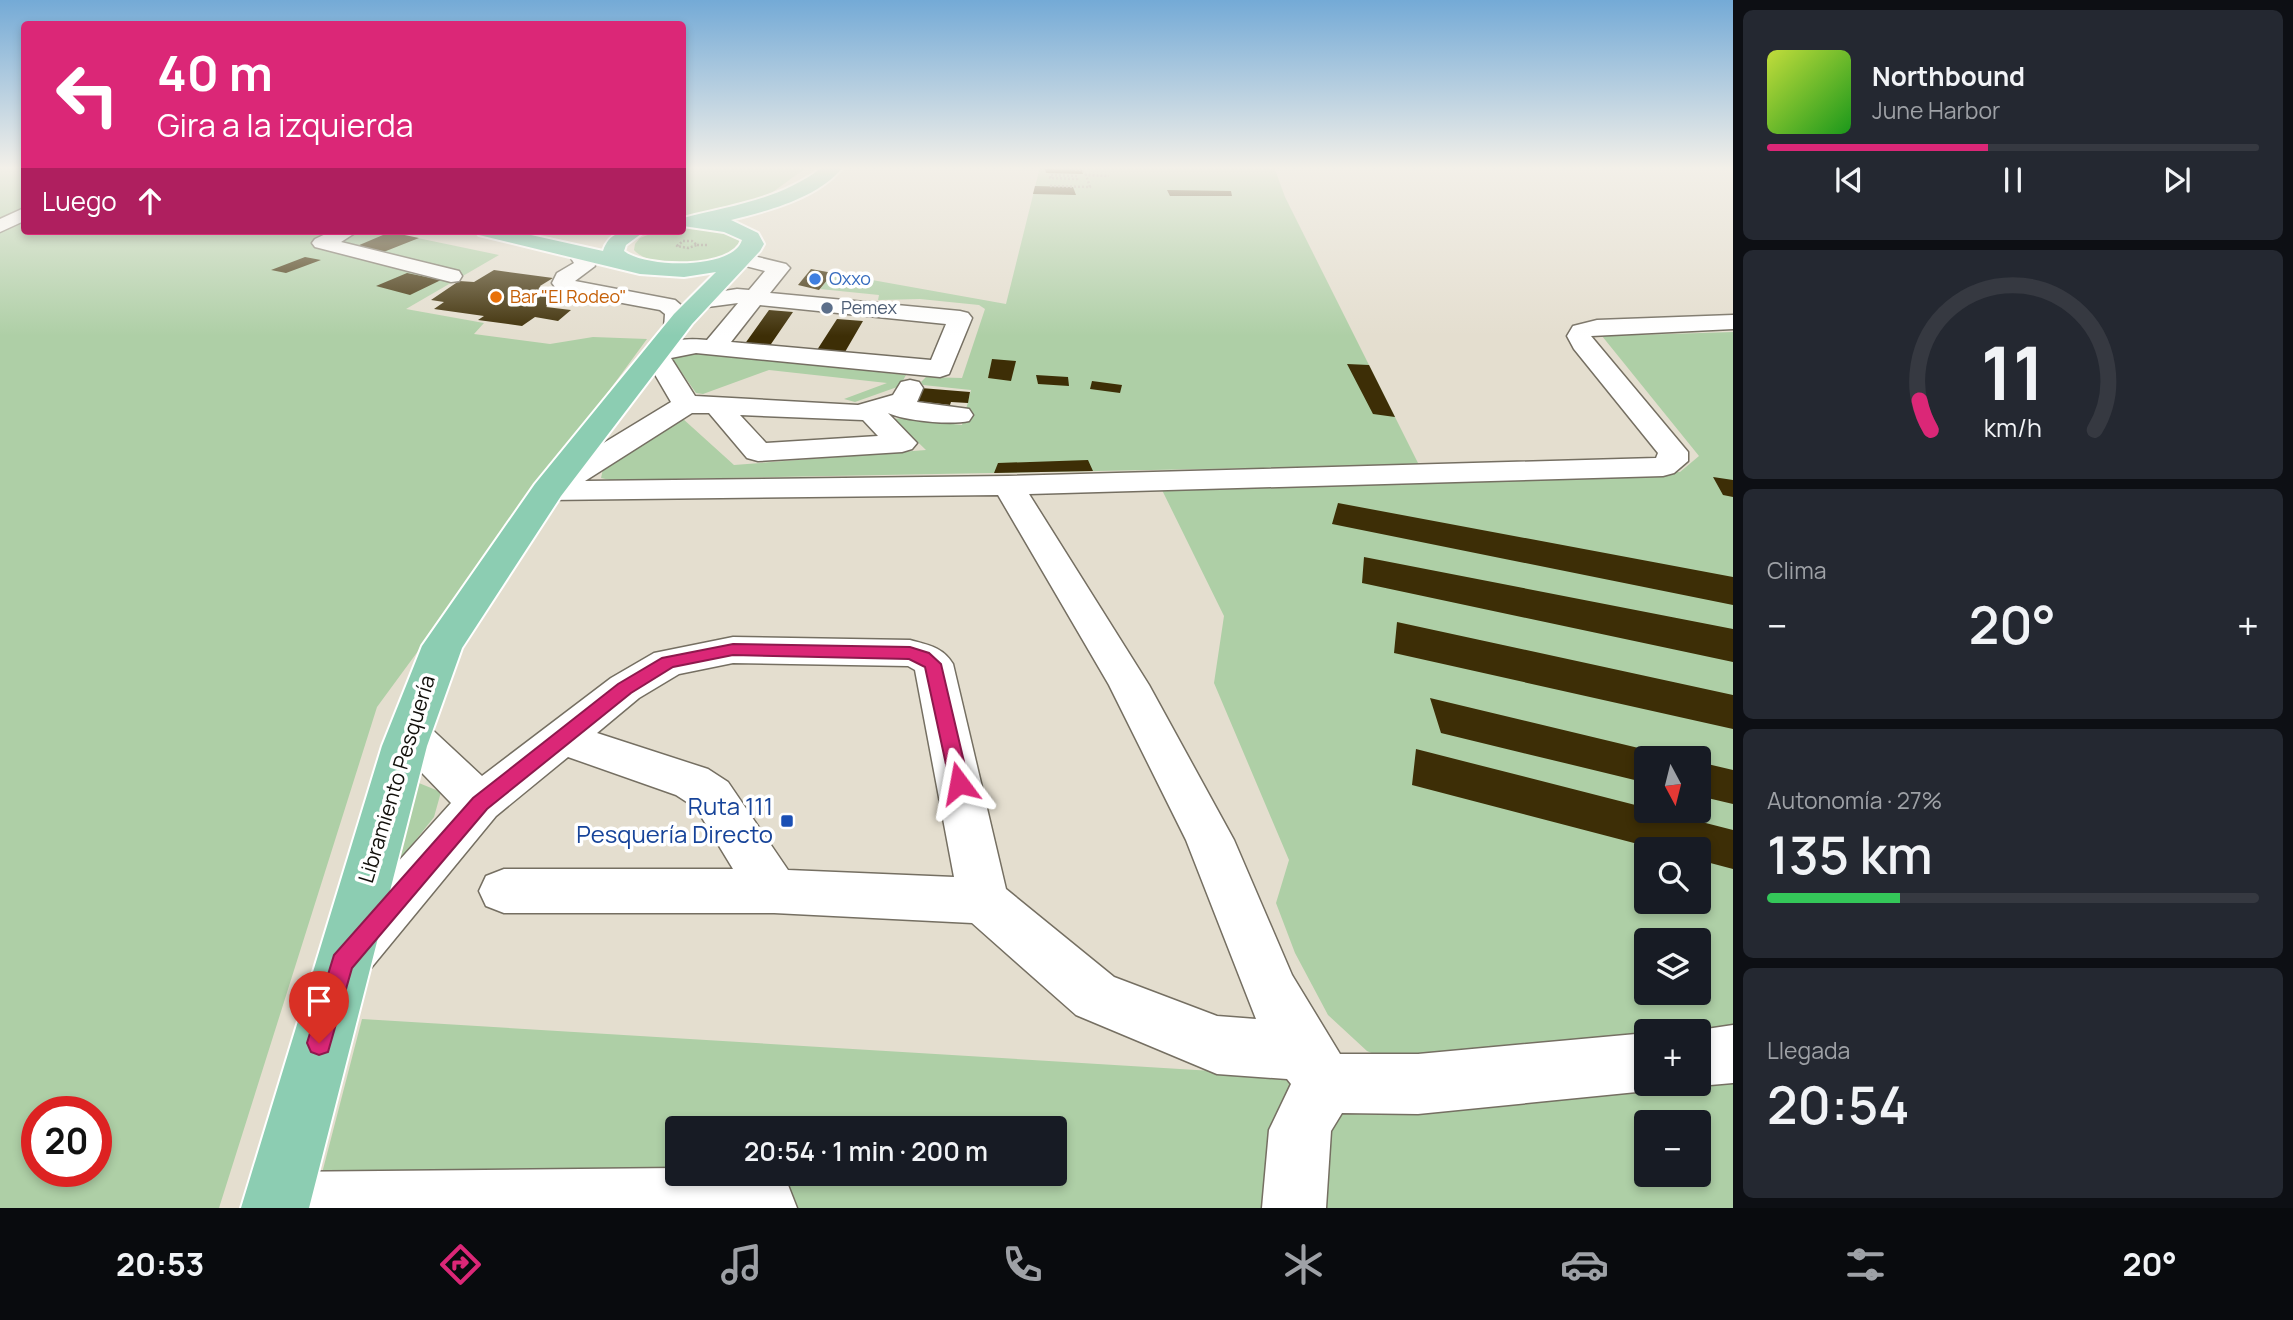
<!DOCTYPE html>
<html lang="es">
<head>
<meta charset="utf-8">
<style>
  body { margin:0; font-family:Manrope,sans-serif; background:#242831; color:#f1f3f6; height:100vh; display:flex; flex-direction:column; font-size:26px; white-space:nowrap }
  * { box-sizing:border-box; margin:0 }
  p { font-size:23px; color:#9ea1a6 }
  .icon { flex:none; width:38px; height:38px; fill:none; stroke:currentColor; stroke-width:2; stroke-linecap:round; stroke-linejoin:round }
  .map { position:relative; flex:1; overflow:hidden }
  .details { display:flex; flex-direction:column; gap:10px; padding:10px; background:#0d0f14; width:560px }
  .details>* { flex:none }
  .guide { position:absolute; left:21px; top:21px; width:665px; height:214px; border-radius:7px; box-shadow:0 4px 10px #0003; background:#db2777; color:#fff; overflow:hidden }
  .needle { width:46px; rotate:173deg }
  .controls { position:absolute; left:1634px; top:746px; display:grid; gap:14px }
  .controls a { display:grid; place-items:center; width:77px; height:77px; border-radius:7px; background:#171b24; box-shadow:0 4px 10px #0003; font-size:35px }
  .speed { position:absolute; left:21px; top:1096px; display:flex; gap:14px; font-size:35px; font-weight:700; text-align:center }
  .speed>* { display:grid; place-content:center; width:91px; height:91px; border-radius:50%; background:#171b24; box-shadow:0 4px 10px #0003; line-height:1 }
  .speed .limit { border:10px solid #d22; background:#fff; color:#111 }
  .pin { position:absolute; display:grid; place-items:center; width:60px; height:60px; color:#fff; margin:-72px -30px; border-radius:50% 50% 50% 0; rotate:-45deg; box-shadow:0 0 7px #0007 }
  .pin .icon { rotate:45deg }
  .me { position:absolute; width:77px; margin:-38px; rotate:347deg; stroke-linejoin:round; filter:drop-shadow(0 0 5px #0008) }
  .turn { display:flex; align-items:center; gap:24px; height:147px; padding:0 21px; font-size:32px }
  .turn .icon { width:91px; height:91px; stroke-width:2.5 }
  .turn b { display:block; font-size:49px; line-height:60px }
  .then { display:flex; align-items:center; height:66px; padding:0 21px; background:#0003; gap:14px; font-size:26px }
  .big { font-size:52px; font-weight:600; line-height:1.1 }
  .details .tile { flex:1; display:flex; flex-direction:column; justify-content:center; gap:10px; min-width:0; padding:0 24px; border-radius:10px; background:#242831 }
  .details .dial { align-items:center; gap:0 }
  .dial svg { height:182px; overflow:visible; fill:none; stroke:#363941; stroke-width:7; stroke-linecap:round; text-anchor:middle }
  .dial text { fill:#f1f3f6; stroke:none }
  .song { display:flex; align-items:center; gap:21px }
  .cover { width:84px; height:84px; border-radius:10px; background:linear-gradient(135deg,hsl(70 70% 55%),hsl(120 70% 35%)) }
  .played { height:7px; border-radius:4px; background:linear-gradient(90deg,#db2777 45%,#363941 45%) }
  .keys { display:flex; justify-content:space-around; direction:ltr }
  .heat { display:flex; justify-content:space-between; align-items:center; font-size:38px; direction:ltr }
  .charge { height:10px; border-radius:5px; background:linear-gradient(90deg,#34c759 27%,#363941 0) }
  .trip { position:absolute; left:665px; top:1116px; width:402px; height:70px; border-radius:7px; background:#171b24; box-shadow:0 4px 10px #0003; font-weight:600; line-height:70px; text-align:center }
  .dock { display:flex; height:112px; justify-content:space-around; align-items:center; background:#090b0e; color:#9ea1a6 }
  .dock .icon { width:49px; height:49px }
  .dock .current { color:#db2777 }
  .dock b { font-size:32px; color:#f1f3f6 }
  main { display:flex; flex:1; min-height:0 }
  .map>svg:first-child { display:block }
  .green { fill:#aecfa6; fill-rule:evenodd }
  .building { fill:#3d2e06 }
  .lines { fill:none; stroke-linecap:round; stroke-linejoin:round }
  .minor-casing { stroke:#756f62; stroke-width:3 }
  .major-casing { stroke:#fff; stroke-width:4 }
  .path { stroke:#9b978b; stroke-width:2.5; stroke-dasharray:2 2; stroke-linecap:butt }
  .minor { fill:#fff; fill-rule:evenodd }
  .major { fill:#8ccdb2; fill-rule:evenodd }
  .route { fill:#db2777; stroke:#8e194d; stroke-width:2 }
  .shop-dot { fill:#3f7fe0; stroke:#fff; stroke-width:2.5 }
  .food-dot { fill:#e8710a; stroke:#fff; stroke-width:2.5 }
  .service-dot { fill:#5c6f8a; stroke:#fff; stroke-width:2.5 }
  .transit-dot { fill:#1a4fb4; stroke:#fff; stroke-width:2.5 }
  .labels { text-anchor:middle; stroke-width:7; stroke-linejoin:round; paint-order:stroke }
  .far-shop-label { font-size:18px; fill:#366cbe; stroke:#fff; text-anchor:start }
  .far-food-label { font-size:18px; fill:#c56008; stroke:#fff; text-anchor:start }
  .far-service-label { font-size:18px; fill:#4e5e75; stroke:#fff; text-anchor:start }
  .street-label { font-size:21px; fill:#12100b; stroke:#fff }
  .near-transit-label { font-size:24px; fill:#164399; stroke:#fff; text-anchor:end }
</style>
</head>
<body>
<main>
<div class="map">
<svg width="1733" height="1208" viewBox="0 0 1733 1208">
  <rect width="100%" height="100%" fill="#e4decf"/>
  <!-- green -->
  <path class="green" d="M 0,167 L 24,167 L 24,231 L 384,231 L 499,255 L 406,309 L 484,323 L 474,334 L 550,344 L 593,337 L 647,339 L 377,707 L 219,1208 L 0,1208 ZM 37,1111 L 96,1111 L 96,1171 L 37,1171 Z
    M 682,167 L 807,167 L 766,197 L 717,211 L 683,217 Z
    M 1040,167 L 1274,167 L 1285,197 L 1419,465 L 610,480 L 601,478 L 603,469 L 682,418 L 734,465 L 926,450 L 894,419 L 902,418 L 962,425 L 971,390 L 923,385 L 921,382 L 926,377 L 962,378 L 985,309 L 979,305 L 920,299 L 878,300 L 879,295 L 820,289 L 833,273 L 1006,304 Z
    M 683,227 L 713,227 L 743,240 C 739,244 736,251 732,253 C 711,267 651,269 634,250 L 635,244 L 640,238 L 658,231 L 682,231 Z
    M 1733,332 L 1733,1208 L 313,1208 L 362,1019 L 1262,1074 L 1414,1072 L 1367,1051 L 1328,1015 L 1295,953 L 1276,903 L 1289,860 L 1214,683 L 1224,616 L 1162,490 L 1680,472 L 1699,456 L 1602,336 ZM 1647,758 L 1699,758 L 1699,810 L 1647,810 ZM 1647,849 L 1699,849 L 1699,901 L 1647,901 ZM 1647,940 L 1699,940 L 1699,992 L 1647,992 ZM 1647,1031 L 1699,1031 L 1699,1083 L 1647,1083 ZM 1647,1122 L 1699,1122 L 1699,1174 L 1647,1174 ZM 677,1129 L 1055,1129 L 1055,1174 L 677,1174 Z
    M 684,351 L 906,375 L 900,386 L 855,402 L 844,399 L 887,383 L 769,370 L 703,394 L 696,393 L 668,353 Z
    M 409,779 L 441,792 L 434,817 L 378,888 Z"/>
  <!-- building -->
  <path class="building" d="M 1045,169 L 1082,170 L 1083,174 L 1046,173 Z
    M 1035,186 L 1073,187 L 1076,195 L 1033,194 Z
    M 1167,190 L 1231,191 L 1232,196 L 1170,196 Z
    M 390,232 L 419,238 L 381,253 L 357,246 Z
    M 305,257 L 321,260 L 286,273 L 271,270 Z
    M 811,269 L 833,273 L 819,290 L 798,285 Z
    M 494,270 L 553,278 L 540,286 L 543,292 L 560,295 L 546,307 L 571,310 L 558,321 L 535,317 L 522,326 L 478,320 L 484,316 L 434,309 L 444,302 L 431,300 L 459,281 L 474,282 Z
    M 407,273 L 441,280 L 410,295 L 376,286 Z
    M 769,310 L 793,312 L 769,347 L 744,345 Z
    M 837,319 L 863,321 L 845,352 L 817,350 Z
    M 992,359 L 1016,361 L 1011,381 L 988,378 Z
    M 1347,364 L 1369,365 L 1395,417 L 1373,414 Z
    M 1036,375 L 1068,377 L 1069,386 L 1038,384 Z
    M 1092,381 L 1122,385 L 1120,393 L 1090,389 Z
    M 921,388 L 970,392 L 968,403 L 951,402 L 950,405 L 916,401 Z
    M 1088,460 L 1093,471 L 994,473 L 998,463 Z
    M 1713,477 L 1733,480 L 1733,497 L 1723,495 Z
    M 1338,503 L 1733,577 L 1733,605 L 1332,524 Z
    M 1364,557 L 1733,629 L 1733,662 L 1362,583 Z
    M 1397,622 L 1733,695 L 1733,729 L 1394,653 Z
    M 1430,698 L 1676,757 L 1676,758 L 1647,758 L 1647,783 L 1441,733 Z
    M 1416,749 L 1733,830 L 1733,869 L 1699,860 L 1699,849 L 1657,849 L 1412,785 Z
    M 1699,762 L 1733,770 L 1733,804 L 1699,796 Z"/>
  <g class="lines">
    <!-- minor casing -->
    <g class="minor-casing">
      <path id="minor" d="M 24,208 L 24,221 L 0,232 L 0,219 Z
        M 332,231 L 358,231 L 341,242 L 459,271 L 462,276 L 459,281 L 451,282 L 315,247 L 312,243 L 315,239 Z
        M 577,246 L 591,254 L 595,266 L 575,281 L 675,300 L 689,312 L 688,328 L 684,333 L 676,335 L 668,333 L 664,328 L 665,314 L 660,310 L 558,291 L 552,283 L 557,273 L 574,263 L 567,252 L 570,248 Z
        M 741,253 L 786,264 L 790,268 L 770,293 L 960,311 L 968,313 L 972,318 L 949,374 L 940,377 L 696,353 L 671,358 L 695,396 L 858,405 L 893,395 L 901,382 L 910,380 L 919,382 L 923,388 L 917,402 L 969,409 L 973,415 L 969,421 C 951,425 905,421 888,413 L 917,443 L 912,449 L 902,452 L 758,461 L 747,458 L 709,413 L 692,413 L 585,481 L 1008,476 L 1656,458 L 1658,453 L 1574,349 L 1567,336 L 1573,326 L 1597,320 L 1733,315 L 1733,329 L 1591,336 L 1688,452 L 1688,461 L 1674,473 L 1663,476 L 1029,494 L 1149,685 L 1234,840 L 1292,975 L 1340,1054 L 1418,1054 L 1647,1033 L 1647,1083 L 1666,1083 L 1647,1091 L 1418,1114 L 1342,1113 L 1331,1131 L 1326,1208 L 1262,1208 L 1269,1130 L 1291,1084 L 1287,1079 L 1217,1074 L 1076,1015 L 972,923 L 774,913 L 504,913 L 486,906 L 479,891 L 486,876 L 504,869 L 733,869 L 696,808 L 676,795 L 568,757 L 496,816 L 371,968 L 352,975 L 333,968 L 326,951 L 333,934 L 451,803 L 394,744 L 388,733 L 394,722 L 409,717 L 424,722 L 482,776 L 611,678 L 654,653 L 733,637 L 910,640 C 928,645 943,647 953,664 L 1006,889 L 1114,977 L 1217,1016 L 1256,1019 L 1186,840 L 1109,685 L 998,495 L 547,500 L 536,498 L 531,491 L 536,484 L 671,402 L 643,354 C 654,339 690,338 707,340 L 738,303 L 700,308 L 692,306 L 689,301 L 692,296 L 737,289 L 749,290 L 765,271 L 734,263 L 731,259 L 734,255 ZM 760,305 L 946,324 L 931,360 L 731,342 ZM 740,415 L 863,420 L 878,436 L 766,443 ZM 733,663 L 908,666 L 915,670 L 954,877 L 788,870 L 728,782 L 708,769 L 597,733 L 639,698 L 679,674 Z
        M 1733,1025 L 1733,1083 L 1699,1086 L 1693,1083 L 1699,1083 L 1699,1031 L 1693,1031 Z
        M 677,1168 L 677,1174 L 762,1174 L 788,1185 L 797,1208 L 246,1208 L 245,1204 L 254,1181 L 277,1172 Z"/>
    </g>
    <!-- major casing -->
    <g class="major-casing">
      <path id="major" d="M 823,167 L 843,167 C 818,198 768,211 731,220 L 758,233 L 764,244 L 760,251 L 692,324 L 561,496 L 462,648 L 427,746 L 309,1208 L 241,1208 L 382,746 L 422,646 L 535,484 L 674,314 L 716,272 L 684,277 L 640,274 L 479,235 L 476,231 L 513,231 L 603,251 C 610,230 625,231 645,231 L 626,245 L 624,251 C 645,268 733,270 742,240 L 724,232 L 683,226 L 683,218 C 734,205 779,200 823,167 Z"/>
    </g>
    <!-- path -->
    <path class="path" d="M 1047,167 L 1082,170 L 1086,175 L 1109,176
      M 1051,175 L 1077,176 L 1077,179 L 1050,178 Z
      M 1050,186 L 1090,187 L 1086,175
      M 683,241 L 692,241 L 697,245 L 688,248 L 677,246 Z
      M 697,245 L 709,245"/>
    <!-- minor -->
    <use href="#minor" class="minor"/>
    <!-- major -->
    <use href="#major" class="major"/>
  </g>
  <!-- sky -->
  <linearGradient id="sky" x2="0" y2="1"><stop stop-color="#74aad6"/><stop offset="0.5" stop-color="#f3f0e9"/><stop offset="1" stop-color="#f3f0e9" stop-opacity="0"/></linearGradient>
  <rect width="1733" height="336" fill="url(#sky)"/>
  <!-- route -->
  <path class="route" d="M 733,644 L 910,647 L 929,653 L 941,664 L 969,783 L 966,788 L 959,790 L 952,788 L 950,783 L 925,667 L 909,659 L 733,655 L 673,667 L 631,693 L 487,809 L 352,968 L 328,1052 L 319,1055 L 311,1052 L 307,1043 L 334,955 L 473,798 L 618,684 L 662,658 Z"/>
  <!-- markers -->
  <circle class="shop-dot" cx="815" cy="279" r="7"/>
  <circle class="food-dot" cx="496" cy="297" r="7"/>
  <circle class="service-dot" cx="827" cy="308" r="7"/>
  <rect class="transit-dot" x="780" y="814" width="14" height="14" rx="3.5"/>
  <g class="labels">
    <!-- far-shop labels -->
    <g class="far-shop-label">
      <text x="829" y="285">Oxxo</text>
    </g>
    <!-- far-food labels -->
    <g class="far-food-label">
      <text x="510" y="303">Bar "El Rodeo"</text>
    </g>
    <!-- far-service labels -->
    <g class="far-service-label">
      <text x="841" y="314">Pemex</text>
    </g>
    <!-- street labels -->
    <g class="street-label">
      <text transform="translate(397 779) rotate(-73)" y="7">Libramiento Pesquería</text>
    </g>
    <!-- near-transit labels -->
    <g class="near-transit-label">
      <text x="773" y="815">Ruta 111<tspan x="773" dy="28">Pesquería Directo</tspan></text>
    </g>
  </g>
</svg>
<div class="controls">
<a><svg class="needle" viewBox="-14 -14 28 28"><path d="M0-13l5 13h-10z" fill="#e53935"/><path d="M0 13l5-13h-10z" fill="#9ea1a6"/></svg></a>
<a><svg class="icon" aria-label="search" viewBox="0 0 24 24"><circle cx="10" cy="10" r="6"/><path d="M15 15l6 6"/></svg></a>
<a><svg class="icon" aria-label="layers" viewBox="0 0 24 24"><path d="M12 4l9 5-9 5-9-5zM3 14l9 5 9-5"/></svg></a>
<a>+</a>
<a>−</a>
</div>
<div class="speed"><div class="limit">20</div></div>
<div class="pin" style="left:319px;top:1043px;background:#d93025"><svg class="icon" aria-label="arrive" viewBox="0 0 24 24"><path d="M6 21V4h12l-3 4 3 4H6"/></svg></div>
<svg class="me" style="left:959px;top:783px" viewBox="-20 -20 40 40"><path d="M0-17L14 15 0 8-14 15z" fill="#db2777" stroke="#fff" stroke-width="4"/></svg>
<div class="trip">20:54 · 1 min · 200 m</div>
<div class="guide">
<div class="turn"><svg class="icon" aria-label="left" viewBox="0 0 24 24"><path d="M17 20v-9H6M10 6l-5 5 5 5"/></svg><div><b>40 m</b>Gira a la izquierda</div></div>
<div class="then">Luego<svg class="icon" aria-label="ahead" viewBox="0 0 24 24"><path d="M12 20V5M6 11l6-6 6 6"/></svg></div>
</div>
</div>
<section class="details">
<div class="tile">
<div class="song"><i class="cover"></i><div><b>Northbound</b><p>June Harbor</p></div></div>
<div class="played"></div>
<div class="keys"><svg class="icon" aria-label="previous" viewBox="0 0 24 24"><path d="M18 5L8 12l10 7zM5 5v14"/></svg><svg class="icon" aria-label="pause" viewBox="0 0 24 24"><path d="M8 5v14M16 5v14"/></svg><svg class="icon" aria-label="next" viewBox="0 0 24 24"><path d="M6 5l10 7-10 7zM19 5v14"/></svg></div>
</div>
<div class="tile dial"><svg viewBox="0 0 100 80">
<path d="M14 69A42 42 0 1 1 86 69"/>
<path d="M14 69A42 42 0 0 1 9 56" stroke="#db2777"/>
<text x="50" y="56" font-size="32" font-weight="700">11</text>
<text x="50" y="72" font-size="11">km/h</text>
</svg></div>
<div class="tile"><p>Clima</p>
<div class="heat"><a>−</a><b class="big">20°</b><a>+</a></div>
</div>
<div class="tile"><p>Autonomía · 27%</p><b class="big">135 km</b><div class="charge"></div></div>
<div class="tile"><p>Llegada</p><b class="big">20:54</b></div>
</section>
</main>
<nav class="dock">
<b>20:53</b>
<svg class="icon current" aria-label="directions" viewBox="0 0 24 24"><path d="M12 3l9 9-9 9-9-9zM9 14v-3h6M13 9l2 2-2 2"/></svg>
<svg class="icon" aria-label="music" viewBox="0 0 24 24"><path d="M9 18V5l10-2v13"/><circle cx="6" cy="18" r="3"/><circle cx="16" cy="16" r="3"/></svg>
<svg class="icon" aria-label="phone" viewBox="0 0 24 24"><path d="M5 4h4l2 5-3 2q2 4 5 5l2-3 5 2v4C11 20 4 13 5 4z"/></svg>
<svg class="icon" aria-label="climate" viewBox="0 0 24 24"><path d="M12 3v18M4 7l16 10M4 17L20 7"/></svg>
<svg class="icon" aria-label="car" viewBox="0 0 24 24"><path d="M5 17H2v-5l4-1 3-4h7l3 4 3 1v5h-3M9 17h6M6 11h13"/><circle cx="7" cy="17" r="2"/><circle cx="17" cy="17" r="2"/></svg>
<svg class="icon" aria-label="filters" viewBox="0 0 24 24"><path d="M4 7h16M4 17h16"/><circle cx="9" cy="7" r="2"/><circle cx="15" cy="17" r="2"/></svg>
<b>20°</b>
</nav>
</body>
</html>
